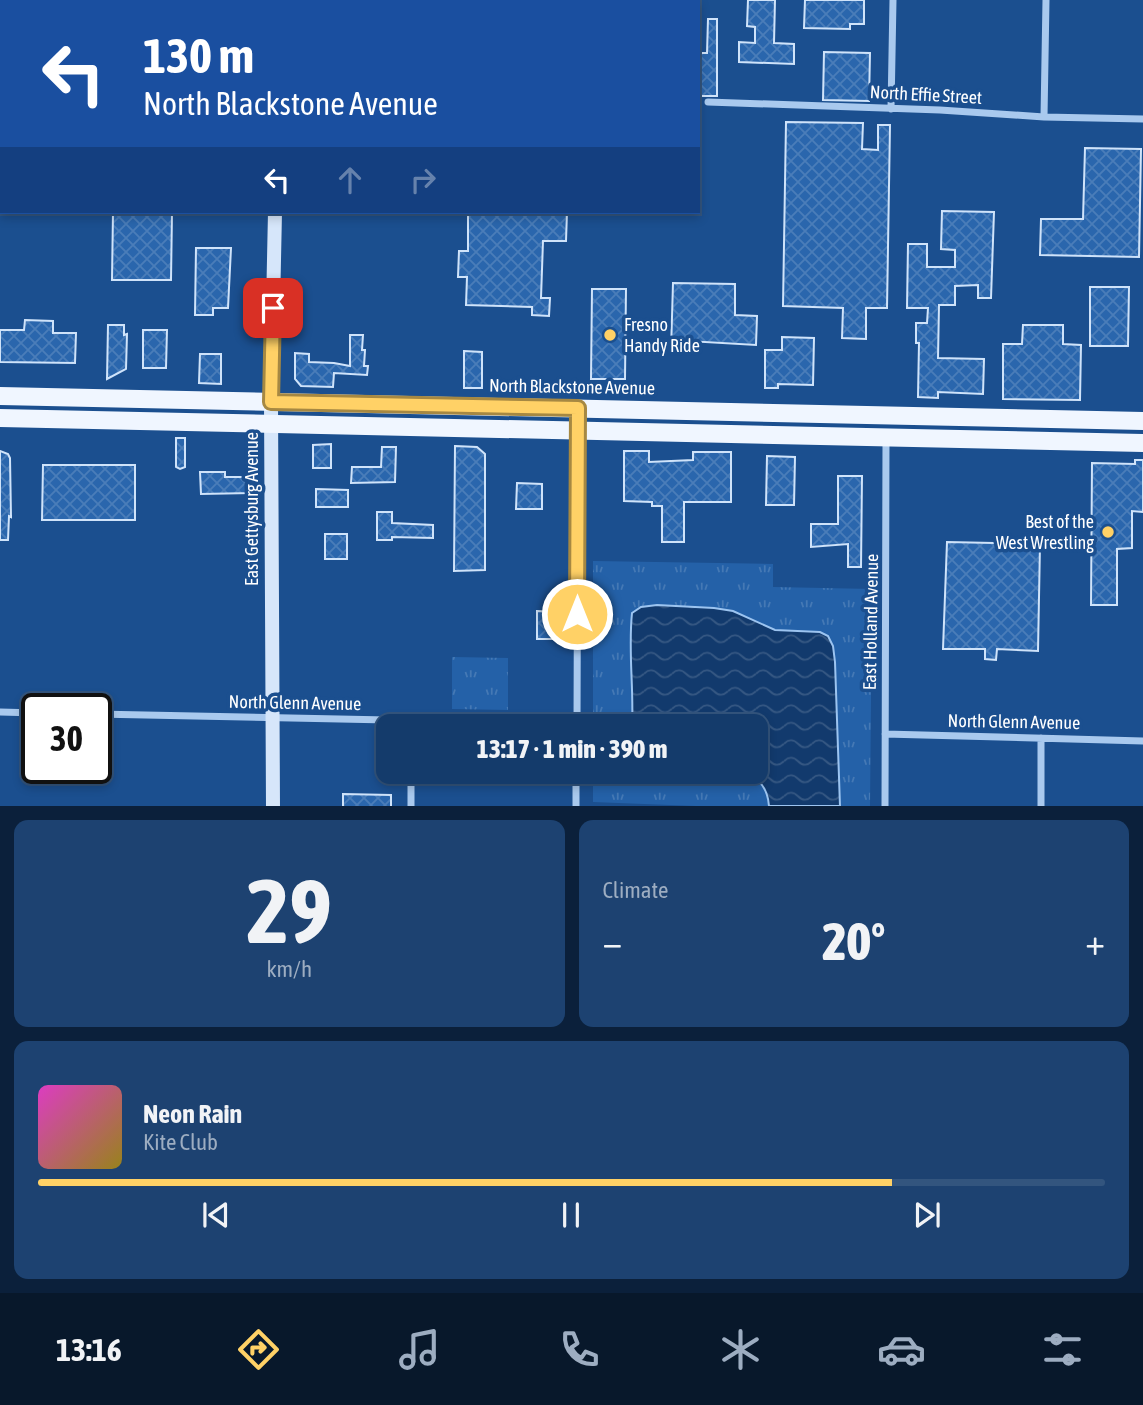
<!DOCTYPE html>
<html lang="en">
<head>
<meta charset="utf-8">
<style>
  body { margin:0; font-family:"Asap Condensed",sans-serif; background:#1d4271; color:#f1f3f6; height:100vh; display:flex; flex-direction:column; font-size:26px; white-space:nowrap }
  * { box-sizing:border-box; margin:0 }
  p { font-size:23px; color:#9dadc1 }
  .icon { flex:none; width:38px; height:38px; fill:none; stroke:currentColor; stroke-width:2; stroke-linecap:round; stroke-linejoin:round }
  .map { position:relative; height:806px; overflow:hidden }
  .side { display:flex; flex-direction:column; gap:14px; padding:14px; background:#0b203b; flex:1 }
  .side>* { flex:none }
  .guide { position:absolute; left:0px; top:0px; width:700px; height:214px; box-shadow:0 4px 10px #0003,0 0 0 2px #33557e; background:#1a4fa0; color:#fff; overflow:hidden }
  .speed { position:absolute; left:21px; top:693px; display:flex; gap:14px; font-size:35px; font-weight:700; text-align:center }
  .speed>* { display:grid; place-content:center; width:91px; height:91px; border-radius:50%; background:#143b6b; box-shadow:0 4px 10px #0003,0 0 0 2px #33557e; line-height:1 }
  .speed .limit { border:4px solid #111; border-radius:10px; background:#fff; color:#111 }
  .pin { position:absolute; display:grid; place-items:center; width:60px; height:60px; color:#fff; margin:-30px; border-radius:14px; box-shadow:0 4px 10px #0006 }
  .me { position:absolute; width:77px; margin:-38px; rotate:0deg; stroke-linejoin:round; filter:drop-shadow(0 0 5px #0008) }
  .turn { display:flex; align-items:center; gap:24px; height:147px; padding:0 28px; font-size:32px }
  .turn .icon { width:91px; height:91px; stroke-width:2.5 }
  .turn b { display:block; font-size:49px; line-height:60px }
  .lanes { display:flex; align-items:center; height:66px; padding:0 28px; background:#0003; justify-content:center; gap:35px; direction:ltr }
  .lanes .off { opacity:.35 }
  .big { font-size:52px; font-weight:800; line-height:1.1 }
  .side .tile { flex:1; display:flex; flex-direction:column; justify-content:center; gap:10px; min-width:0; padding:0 24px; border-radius:14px; background:#1d4271 }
  .side .dial { align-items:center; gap:0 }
  .dial b { font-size:91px; line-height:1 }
  .song { display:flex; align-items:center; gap:21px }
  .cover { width:84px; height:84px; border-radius:10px; background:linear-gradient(135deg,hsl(310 70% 55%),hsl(50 70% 35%)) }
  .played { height:7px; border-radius:4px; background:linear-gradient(90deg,#ffd166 80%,#33557e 80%) }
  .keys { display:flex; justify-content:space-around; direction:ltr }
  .heat { display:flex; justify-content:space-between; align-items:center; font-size:38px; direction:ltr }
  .side .tiles { flex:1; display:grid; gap:14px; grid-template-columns:1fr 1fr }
  .tile:last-child { grid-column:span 2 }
  .trip { position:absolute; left:376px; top:714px; width:392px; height:70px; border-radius:14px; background:#143b6b; box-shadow:0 4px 10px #0003,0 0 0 2px #33557e; font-weight:800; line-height:70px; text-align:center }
  .menu { display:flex; height:112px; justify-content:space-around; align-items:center; background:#08182b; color:#9dadc1 }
  .menu .icon { width:49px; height:49px }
  .menu .current { color:#ffd166 }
  .menu b { font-size:32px; color:#f1f3f6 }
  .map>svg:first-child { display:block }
  .grass { fill:url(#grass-tufts) }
  .water { fill:url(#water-waves); stroke:#9cc4f0; stroke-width:2 }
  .building { fill:url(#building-cross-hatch); stroke:#cfe3fa; stroke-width:2 }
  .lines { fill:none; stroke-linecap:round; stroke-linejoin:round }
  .street { stroke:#a9c9ee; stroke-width:7 }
  .secondary { stroke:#d6e6fa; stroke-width:14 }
  .primary { stroke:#f0f6ff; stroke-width:18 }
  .route-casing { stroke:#a68842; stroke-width:18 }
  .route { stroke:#ffd166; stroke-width:12 }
  .poi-dot { fill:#ffd166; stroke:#1b4f8f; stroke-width:2.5 }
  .labels { text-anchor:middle; stroke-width:7; stroke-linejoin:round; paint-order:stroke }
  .street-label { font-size:18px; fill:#fff; stroke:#1b4f8f }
  .poi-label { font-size:18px; fill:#fff; stroke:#1b4f8f; text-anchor:start }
</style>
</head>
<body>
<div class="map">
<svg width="1143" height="807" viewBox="0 0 1143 807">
  <defs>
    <pattern id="grass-tufts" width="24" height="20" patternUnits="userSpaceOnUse" patternTransform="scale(1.75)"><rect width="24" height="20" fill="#2461a8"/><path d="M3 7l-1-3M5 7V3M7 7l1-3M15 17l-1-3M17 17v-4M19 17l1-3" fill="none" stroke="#4579b5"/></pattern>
    <pattern id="water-waves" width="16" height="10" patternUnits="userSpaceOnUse" patternTransform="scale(1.75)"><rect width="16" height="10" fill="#123a6d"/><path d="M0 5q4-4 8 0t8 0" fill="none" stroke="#365883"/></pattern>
    <pattern id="building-cross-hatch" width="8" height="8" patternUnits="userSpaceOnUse" patternTransform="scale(1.75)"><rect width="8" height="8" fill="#2a66ad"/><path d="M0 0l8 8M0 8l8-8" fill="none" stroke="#4a7db9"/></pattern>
  </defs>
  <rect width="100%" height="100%" fill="#1b4f8f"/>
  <!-- grass -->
  <path class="grass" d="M 593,561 L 773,564 L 773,587 L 872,589 L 870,806 L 722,807 L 593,802 L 593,772 L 756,772 L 756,726 L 593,726 Z
    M 452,657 L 508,658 L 508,710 L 452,709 Z"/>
  <!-- water -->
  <path class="water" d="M 657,605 L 714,608 L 733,611 L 775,630 L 820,632 L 828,636 L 833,646 L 835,662 L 840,806 L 769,806 C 766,765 728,773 697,772 L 756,772 L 756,726 L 632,726 C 634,688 628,651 632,613 L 641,607 Z"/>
  <!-- building -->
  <path class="building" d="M 748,0 L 775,0 L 774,43 L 794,44 L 794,64 L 739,62 L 739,42 L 755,43 L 755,27 L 747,26 Z
    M 805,0 L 864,0 L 864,24 L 850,24 L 850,29 L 804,28 Z
    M 708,19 L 717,19 L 717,96 L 700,96 L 701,53 L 707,53 Z
    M 824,52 L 870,53 L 869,101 L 823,100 Z
    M 786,122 L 863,123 L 862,149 L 878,150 L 878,125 L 890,125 L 887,308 L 866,308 L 866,339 L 842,338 L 843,308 L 783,306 Z
    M 1085,148 L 1141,149 L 1139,257 L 1040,255 L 1041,219 L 1083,219 Z
    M 942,211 L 994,212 L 991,298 L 978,298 L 978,285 L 955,286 L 955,305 L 939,305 L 938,358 L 984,359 L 983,394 L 938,392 L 938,398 L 918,397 L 919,343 L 916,343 L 916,323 L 927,323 L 928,308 L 907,308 L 908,244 L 927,244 L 927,267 L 955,267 L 955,250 L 941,249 Z
    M 113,212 L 172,212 L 171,280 L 112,280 Z
    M 468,212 L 567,212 L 566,241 L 543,241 L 541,298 L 550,298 L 549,316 L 532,315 L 532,307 L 466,305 L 467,277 L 458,277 L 459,251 L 468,251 Z
    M 196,248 L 231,248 L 228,308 L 213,308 L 213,315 L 195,315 Z
    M 673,283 L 735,284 L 735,315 L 757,316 L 756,345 L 688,341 L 687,351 L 671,351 Z
    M 1090,287 L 1129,287 L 1128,346 L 1090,346 Z
    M 592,289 L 626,289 L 625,379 L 591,379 Z
    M 25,320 L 53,321 L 53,333 L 76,333 L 75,363 L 0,362 L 0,330 L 24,330 Z
    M 108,325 L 124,325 L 124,335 L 127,334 L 126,369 L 107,379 Z
    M 1023,325 L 1063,325 L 1063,344 L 1081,345 L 1080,400 L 1003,399 L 1003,344 L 1022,344 Z
    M 143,330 L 167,330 L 166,368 L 143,368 Z
    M 350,335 L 363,335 L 362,350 L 365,350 L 364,366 L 368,366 L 367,375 L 334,373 L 333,387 L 301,386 L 295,379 L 295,353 L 309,354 L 309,362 L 334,363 L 350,366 Z
    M 782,337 L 814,338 L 813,385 L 778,384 L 778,388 L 765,388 L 765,350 L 782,350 Z
    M 464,351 L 482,352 L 482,388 L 464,388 Z
    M 200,354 L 221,354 L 221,384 L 199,383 Z
    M 176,438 L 185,438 L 185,467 L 180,469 L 176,467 Z
    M 331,444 L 331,468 L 313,468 L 313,445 Z
    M 455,446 L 477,447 L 485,454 L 485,570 L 454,571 Z
    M 382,447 L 396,447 L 395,482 L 351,483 L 352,467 L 381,467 Z
    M 0,451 L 8,454 L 10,458 L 11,517 L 9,516 L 8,540 L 0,540 Z
    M 624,451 L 649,451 L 649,462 L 693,460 L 693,452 L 731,452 L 731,502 L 684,502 L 684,542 L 662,542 L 662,506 L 652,506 L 652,502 L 624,501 Z
    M 767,456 L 795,457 L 794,505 L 766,505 Z
    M 1135,460 L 1143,460 L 1143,512 L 1132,511 L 1132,548 L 1117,549 L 1117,605 L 1091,605 L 1092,463 L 1135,464 Z
    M 43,465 L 135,465 L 135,520 L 42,520 Z
    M 200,472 L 225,472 L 225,477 L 249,477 L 251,493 L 201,494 Z
    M 838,476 L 862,476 L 861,567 L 848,567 L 848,544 L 811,547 L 811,524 L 838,524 Z
    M 517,483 L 542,484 L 542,509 L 516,509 Z
    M 316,489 L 348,490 L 348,507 L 316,507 Z
    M 377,512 L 392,512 L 392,523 L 433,525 L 433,538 L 392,537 L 392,540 L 377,540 Z
    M 325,534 L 347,534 L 347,559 L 325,559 Z
    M 947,542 L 1040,544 L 1038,651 L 997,649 L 996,660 L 985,659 L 985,649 L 943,649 Z
    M 537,611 L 555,612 L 554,639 L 537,639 Z
    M 343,794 L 391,795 L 391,807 L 343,807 Z"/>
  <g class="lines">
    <!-- street -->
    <path class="street" d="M 28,2 L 28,0
      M 146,2 L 146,0
      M 0,88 L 2,88
      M 708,102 L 940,110 L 1044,117 L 1143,119
      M 891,109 L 893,0
      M 1044,117 L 1046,0
      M 0,712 L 37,713
      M 96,714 L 577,724
      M 577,726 L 578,408
      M 885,734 L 1143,741
      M 411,807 L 411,772
      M 576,807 L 576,772
      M 885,807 L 886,440
      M 1041,807 L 1041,738"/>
    <!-- secondary -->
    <path class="secondary" d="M 278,2 L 278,0
      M 273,807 L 271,402 L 275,212"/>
    <!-- primary -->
    <path class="primary" d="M 0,396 L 1143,421
      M 0,418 L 1143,443"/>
  </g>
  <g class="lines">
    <!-- route casing -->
    <g class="route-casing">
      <path id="route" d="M 273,308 L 271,402 L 578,408 L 577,614"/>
    </g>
    <!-- route -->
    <use href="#route" class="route"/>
  </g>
  <!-- markers -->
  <g class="poi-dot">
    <circle cx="610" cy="335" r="7"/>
    <circle cx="1108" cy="532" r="7"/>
  </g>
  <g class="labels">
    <!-- street labels -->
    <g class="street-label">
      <text transform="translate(926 95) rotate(3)" y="6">North Effie Street</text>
      <text transform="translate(572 387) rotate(1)" y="6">North Blackstone Avenue</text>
      <text transform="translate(252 509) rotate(-90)" y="6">East Gettysburg Avenue</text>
      <text transform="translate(871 622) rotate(-89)" y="6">East Holland Avenue</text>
      <text transform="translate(295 703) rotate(1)" y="6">North Glenn Avenue</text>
      <text transform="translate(1014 722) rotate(1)" y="6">North Glenn Avenue</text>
    </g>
    <!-- poi labels -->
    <g class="poi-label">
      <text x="624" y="331">Fresno<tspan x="624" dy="21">Handy Ride</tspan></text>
      <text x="1094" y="528" text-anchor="end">Best of the<tspan x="1094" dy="21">West Wrestling</tspan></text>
    </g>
  </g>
</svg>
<div class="speed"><div class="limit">30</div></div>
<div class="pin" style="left:273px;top:308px;background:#d93025"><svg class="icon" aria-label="arrive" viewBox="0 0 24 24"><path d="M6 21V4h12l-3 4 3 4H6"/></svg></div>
<svg class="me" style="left:577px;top:614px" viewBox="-20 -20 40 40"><circle r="17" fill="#ffd166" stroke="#fff" stroke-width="3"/><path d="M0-11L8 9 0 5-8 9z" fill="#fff"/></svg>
<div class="trip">13:17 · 1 min · 390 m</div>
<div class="guide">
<div class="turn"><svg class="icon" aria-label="left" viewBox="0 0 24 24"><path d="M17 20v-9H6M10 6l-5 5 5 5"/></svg><div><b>130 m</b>North Blackstone Avenue</div></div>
<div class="lanes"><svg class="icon" aria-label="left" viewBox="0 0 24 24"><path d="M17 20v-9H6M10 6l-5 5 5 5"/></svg><svg class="icon off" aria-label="ahead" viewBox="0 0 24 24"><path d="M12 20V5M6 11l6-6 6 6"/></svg><svg class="icon off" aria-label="right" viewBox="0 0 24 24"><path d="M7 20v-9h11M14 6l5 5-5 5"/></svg></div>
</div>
</div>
<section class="side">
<div class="tiles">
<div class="tile dial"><b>29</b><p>km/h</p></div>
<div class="tile"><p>Climate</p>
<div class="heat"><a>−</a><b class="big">20°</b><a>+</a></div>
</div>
<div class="tile">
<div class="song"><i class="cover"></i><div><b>Neon Rain</b><p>Kite Club</p></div></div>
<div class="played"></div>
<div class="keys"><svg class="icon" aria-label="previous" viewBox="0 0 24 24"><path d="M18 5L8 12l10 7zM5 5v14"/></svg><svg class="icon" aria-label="pause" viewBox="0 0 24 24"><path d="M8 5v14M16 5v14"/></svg><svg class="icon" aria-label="next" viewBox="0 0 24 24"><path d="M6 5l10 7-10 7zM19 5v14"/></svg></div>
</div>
</div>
</section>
<nav class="menu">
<b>13:16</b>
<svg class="icon current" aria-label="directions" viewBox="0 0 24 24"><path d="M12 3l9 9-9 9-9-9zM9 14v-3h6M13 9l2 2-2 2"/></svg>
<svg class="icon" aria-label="music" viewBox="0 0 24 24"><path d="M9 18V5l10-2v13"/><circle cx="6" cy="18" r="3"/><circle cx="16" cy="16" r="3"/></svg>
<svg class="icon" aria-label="phone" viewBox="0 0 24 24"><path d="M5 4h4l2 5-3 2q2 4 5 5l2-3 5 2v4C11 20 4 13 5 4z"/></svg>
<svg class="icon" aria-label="climate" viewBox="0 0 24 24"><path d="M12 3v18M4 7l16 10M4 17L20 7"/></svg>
<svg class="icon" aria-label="car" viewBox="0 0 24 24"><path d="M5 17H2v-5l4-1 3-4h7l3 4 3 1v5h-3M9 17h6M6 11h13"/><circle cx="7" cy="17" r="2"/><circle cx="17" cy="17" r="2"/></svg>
<svg class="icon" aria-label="filters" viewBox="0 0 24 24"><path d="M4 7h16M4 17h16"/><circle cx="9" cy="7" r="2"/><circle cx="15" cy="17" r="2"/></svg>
</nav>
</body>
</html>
